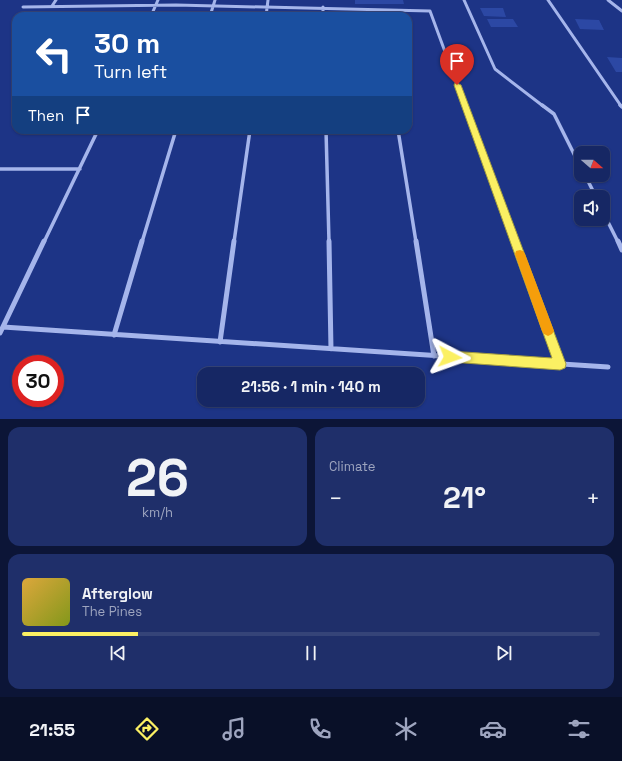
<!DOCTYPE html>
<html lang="en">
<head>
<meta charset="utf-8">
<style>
  body { margin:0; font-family:"Space Grotesk",sans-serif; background:#1f2f6a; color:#f1f3f6; height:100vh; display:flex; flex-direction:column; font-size:15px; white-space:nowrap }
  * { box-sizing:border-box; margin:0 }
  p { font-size:13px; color:#9ea5bf }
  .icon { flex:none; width:22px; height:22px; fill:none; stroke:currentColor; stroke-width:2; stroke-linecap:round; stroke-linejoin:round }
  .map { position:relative; height:419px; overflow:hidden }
  .panel { display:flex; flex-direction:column; gap:8px; padding:8px; background:#0c1537; flex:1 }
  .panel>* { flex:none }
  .banner { position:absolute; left:12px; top:12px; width:400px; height:122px; border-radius:12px; box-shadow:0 1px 3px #0004,0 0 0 1px #354478; background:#1a4fa0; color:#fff; overflow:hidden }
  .needle { width:26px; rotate:110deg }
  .buttons { position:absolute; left:574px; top:146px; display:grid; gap:8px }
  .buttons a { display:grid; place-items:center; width:36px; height:36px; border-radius:8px; background:#162764; box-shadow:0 1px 3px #0004,0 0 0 1px #354478; font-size:20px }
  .speed { position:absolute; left:12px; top:355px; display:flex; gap:8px; font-size:20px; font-weight:700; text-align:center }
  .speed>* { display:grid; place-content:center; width:52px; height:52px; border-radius:50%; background:#162764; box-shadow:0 1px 3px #0004,0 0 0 1px #354478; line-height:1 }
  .speed .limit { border:6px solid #d22; background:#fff; color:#111 }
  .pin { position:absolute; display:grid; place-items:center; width:34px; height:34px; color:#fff; margin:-41px -17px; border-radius:50% 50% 50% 0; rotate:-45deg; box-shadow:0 0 4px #0007 }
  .pin .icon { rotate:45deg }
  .me { position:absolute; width:44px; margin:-22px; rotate:94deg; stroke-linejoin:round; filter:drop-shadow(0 0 3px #0008) }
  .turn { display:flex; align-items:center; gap:14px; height:84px; padding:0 16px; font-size:18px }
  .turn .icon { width:52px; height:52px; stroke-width:2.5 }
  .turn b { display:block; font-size:28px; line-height:34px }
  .then { display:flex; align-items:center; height:38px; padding:0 16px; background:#0003; gap:8px; font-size:15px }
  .big { font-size:30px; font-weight:700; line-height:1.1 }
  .panel .widget { flex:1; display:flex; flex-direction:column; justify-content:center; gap:6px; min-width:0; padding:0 14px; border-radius:12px; background:#1f2f6a }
  .panel .dial { align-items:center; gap:0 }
  .dial b { font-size:52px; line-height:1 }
  .song { display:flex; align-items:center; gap:12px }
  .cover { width:48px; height:48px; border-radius:6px; background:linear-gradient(135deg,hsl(40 70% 55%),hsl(70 70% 35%)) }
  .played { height:4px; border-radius:2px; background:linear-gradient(90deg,#fbf063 20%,#354478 20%) }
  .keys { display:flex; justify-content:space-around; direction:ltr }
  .heat { display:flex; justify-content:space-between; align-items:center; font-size:22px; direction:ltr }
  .panel .tiles { flex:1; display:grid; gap:8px; grid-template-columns:1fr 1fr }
  .widget:last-child { grid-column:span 2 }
  .trip { position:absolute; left:197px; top:367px; width:228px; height:40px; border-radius:12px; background:#162764; box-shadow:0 1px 3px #0004,0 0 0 1px #354478; font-weight:700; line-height:40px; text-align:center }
  .dock { display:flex; height:64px; justify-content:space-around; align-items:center; background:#091028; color:#9ea5bf }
  .dock .icon { width:28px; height:28px }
  .dock .current { color:#fbf063 }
  .dock b { font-size:18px; color:#f1f3f6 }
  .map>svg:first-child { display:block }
  .building { fill:#2c48a4 }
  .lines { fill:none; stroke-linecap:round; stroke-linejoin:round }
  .street-far2 { stroke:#a5b5eb; stroke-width:3 }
  .street-far1 { stroke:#a5b5eb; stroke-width:3.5 }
  .street { stroke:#a5b5eb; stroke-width:5 }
  .route { fill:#fbf063; stroke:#a39c40 }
  .slow { fill:#f59e0b }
</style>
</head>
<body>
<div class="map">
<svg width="622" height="419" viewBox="0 0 622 419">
  <rect width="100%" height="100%" fill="#1d3486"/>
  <!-- building -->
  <path class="building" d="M 355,0 L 403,0 L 404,4 L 355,4 Z
    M 480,8 L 503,8 L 506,17 L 484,16 Z
    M 487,19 L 513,19 L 518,27 L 491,27 Z
    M 575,19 L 599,20 L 604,30 L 580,29 Z
    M 607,57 L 622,58 L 622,72 L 616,72 Z"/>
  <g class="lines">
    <!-- street-far2 -->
    <path class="street-far2" d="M 464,0 L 495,69 L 543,106
      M 548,0 L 621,106
      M 608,0 L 622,11
      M 52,6 L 56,0
      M 23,7 L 176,5 L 430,11 L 465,106
      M 323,7 L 323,16
      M 151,16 L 158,0
      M 210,16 L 215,0
      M 266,16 L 268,0"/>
    <!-- street-far1 -->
    <path class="street-far1" d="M 464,105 L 515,242
      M 542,105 L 554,114 L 581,168
      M 620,105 L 622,107
      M 326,130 L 329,242
      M 398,130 L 416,242
      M 0,169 L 80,169
      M 585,175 L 596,197
      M 603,212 L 618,242
      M 44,242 L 98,130
      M 142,242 L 176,130
      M 234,242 L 250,130"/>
    <!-- street -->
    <path class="street" d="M 329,241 L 331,349
      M 416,241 L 434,356
      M 515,241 L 560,364
      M 618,241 L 622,250
      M 3,327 L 608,367
      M 0,333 L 44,241
      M 114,335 L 142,241
      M 220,342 L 234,241"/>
  </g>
  <!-- route -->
  <path class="route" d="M 455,83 L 457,83 L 461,85 L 566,364 L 565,368 L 560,370 L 450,362 L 446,361 L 444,357 L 446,353 L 450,351 L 552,358 L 454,85 Z"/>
  <!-- slow -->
  <path class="slow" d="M 520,250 L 523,251 L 525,254 L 554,331 L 552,334 L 548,336 L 544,334 L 542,331 L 515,254 L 516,251 Z"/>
</svg>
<div class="buttons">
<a><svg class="needle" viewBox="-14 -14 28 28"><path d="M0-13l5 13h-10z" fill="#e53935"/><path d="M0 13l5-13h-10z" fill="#9ea5bf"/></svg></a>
<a><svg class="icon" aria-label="sound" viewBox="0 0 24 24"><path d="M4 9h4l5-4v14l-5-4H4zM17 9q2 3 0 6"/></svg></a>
</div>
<div class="speed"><div class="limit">30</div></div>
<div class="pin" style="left:457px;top:85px;background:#d93025"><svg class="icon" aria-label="arrive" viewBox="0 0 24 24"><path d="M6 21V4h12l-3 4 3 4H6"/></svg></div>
<svg class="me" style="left:450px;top:357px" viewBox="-20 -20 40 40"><path d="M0-17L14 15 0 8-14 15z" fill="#fbf063" stroke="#fff" stroke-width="4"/></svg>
<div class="trip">21:56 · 1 min · 140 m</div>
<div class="banner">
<div class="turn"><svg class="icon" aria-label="left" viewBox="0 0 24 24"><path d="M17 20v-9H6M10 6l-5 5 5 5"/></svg><div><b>30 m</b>Turn left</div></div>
<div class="then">Then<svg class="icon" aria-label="arrive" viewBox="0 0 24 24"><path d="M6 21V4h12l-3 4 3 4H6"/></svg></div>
</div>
</div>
<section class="panel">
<div class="tiles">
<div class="widget dial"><b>26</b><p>km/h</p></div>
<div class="widget"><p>Climate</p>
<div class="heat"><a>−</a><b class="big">21°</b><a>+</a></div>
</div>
<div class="widget">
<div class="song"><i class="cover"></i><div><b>Afterglow</b><p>The Pines</p></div></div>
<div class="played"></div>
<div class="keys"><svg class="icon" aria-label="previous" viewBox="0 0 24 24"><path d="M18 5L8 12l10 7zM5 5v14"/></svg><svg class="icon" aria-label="pause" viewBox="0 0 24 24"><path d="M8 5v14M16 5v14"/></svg><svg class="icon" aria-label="next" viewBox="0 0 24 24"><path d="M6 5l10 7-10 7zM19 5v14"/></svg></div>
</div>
</div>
</section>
<nav class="dock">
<b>21:55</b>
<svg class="icon current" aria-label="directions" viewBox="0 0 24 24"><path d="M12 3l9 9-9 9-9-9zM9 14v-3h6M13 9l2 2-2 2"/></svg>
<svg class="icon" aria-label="music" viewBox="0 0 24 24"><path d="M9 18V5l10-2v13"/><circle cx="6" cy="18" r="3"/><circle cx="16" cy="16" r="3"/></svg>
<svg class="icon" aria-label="phone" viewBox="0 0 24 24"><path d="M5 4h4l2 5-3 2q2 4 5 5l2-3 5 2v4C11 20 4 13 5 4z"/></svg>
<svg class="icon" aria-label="climate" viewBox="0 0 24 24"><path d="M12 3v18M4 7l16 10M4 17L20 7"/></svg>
<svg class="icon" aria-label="car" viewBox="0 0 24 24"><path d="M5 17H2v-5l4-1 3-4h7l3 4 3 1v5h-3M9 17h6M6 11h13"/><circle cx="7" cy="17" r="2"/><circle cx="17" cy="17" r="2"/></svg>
<svg class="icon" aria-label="filters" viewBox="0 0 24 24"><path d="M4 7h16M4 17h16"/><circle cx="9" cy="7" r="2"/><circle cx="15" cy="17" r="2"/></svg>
</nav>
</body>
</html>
